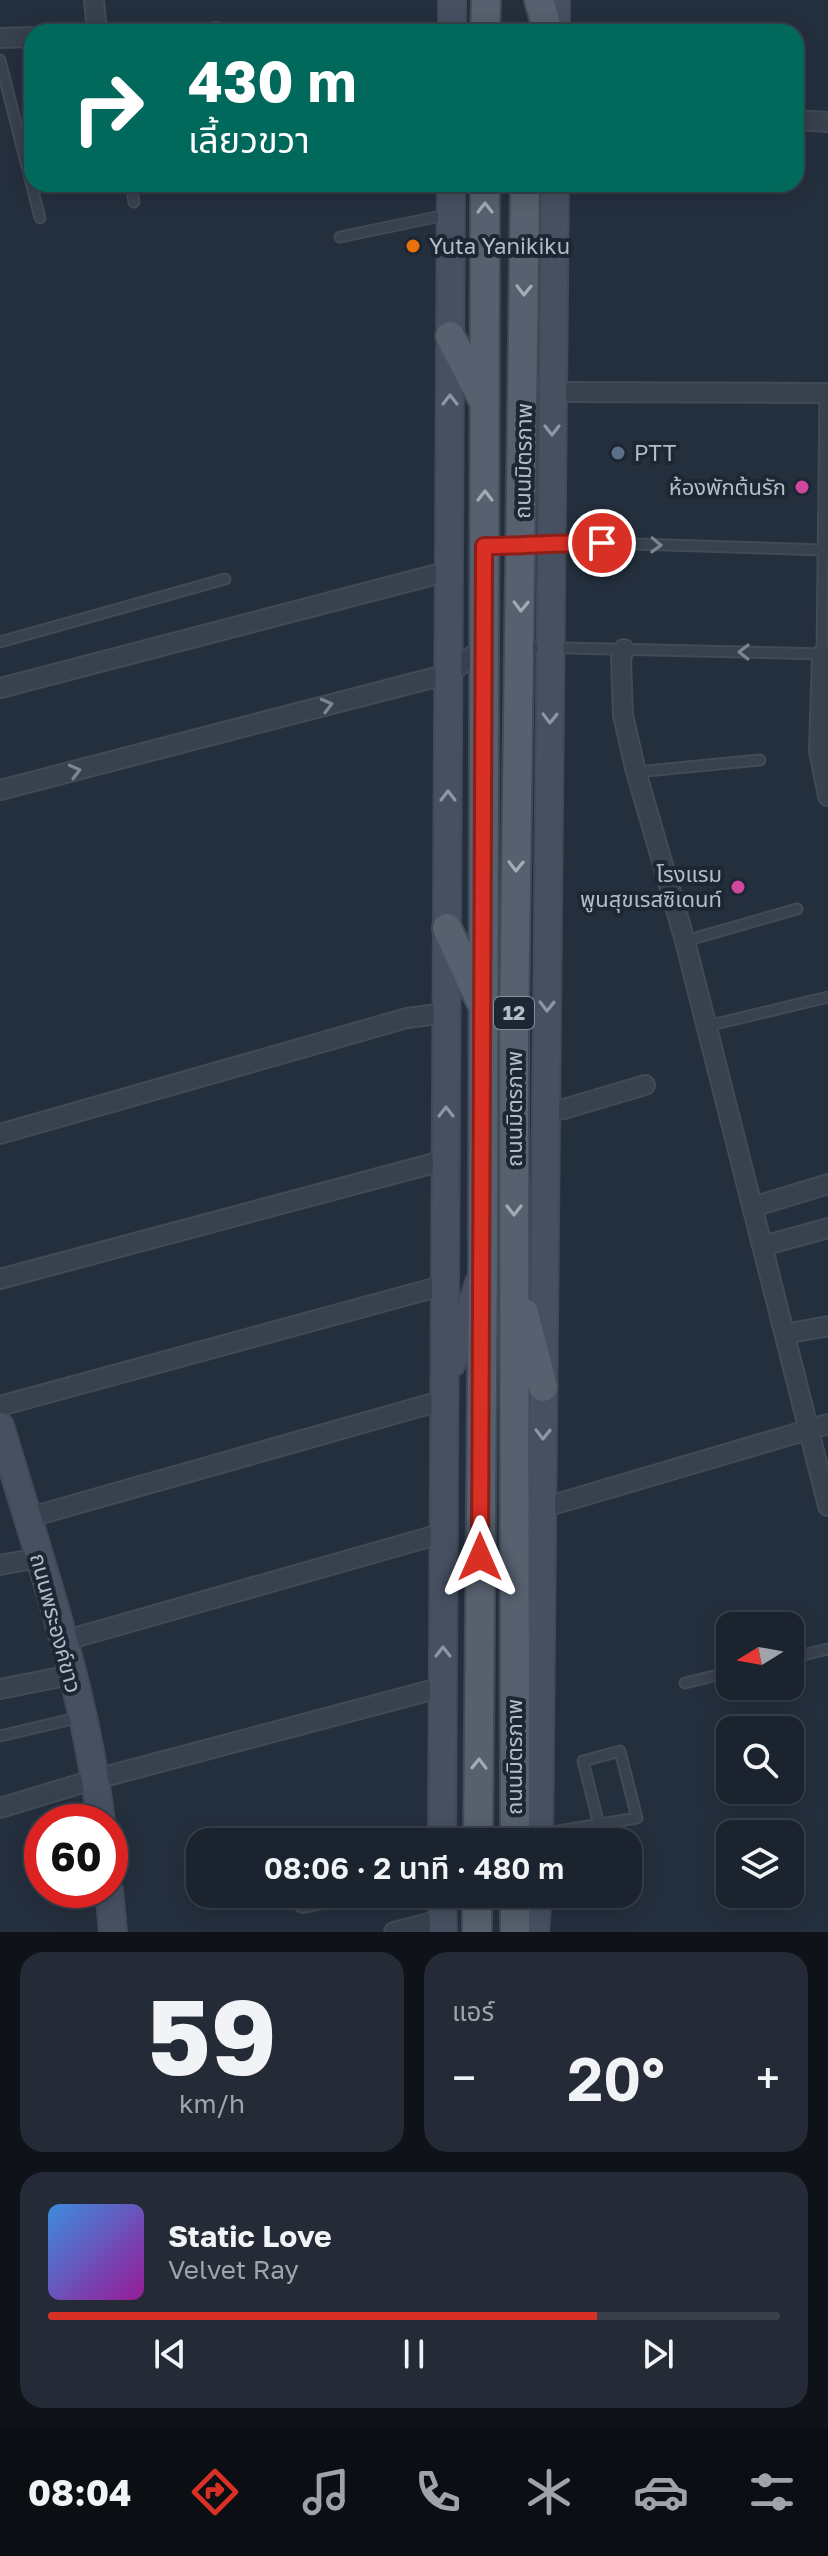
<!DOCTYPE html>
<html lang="th">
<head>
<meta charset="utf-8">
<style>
  body { margin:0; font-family:"Golos Text","Noto Sans Thai",sans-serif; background:#242b36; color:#f1f3f6; height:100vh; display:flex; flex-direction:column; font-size:30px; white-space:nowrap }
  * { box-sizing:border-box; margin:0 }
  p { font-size:26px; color:#a0a4aa }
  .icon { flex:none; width:44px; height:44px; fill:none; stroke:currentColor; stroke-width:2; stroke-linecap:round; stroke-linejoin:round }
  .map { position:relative; height:1932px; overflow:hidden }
  .panel { display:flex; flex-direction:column; gap:20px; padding:20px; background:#0f1319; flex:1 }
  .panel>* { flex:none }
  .hud { position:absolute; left:24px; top:24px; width:780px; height:168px; border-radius:24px; box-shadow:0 4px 20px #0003,0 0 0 2px #39404a; background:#00695c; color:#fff; overflow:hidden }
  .needle { width:52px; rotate:259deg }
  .controls { position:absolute; left:716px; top:1612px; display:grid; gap:16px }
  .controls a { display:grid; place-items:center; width:88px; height:88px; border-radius:16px; background:#1b232e; box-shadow:0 4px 20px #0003,0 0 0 2px #39404a; font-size:40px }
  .speed { position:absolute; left:24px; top:1804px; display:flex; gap:16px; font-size:40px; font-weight:700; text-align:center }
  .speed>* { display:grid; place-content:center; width:104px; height:104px; border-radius:50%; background:#1b232e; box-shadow:0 4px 20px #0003,0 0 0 2px #39404a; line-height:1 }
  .speed .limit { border:12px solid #d22; background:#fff; color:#111 }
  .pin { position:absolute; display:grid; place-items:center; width:68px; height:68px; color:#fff; margin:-34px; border:4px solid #fff; border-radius:50%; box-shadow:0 2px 8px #0007 }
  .me { position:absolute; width:88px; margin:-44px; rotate:0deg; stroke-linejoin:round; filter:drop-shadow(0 0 6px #0008) }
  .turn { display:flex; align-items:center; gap:28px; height:168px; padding:0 32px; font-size:36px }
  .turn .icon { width:104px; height:104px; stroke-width:2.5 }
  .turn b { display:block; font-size:56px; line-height:68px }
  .big { font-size:60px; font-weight:600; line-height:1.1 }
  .panel .widget { flex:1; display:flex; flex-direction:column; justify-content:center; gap:12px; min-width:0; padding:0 28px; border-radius:24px; background:#242b36 }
  .panel .dial { align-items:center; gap:0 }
  .dial b { font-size:104px; line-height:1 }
  .song { display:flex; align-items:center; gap:24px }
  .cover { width:96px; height:96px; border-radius:12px; background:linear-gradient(135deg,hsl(210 70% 55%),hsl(300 70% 35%)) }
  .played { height:8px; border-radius:4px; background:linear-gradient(90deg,#d93025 75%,#39404a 75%) }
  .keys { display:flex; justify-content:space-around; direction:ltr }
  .heat { display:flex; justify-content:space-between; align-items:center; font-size:44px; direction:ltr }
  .panel .tiles { flex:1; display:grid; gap:20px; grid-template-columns:1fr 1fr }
  .widget:last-child { grid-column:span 2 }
  .trip { position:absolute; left:186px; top:1828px; width:456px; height:80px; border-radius:24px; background:#1b232e; box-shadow:0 4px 20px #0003,0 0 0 2px #39404a; font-weight:600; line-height:80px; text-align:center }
  .tabs { display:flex; height:128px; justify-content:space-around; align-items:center; background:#0b0e12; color:#a0a4aa }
  .tabs .icon { width:56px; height:56px }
  .tabs .active { color:#d93025 }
  .tabs b { font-size:36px; color:#f1f3f6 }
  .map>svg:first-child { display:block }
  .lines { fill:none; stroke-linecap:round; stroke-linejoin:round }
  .lane-casing { stroke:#414a57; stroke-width:13 }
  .street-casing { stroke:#414a57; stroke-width:22 }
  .secondary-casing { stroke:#414a57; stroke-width:30 }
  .primary-casing { stroke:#414a57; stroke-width:32 }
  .lane { stroke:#38414e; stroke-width:9 }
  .street { stroke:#38414e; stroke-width:18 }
  .secondary { stroke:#465061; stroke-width:26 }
  .primary { stroke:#56606e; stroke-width:28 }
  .oneway { stroke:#a1aab7 }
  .oneway2 { stroke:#8e96a5 }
  .oneway3 { stroke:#7c8592 }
  .route-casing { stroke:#8d1f18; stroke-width:20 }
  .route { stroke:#d93025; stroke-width:14 }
  .food-dot { fill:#e8710a; stroke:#1d2633; stroke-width:3 }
  .service-dot { fill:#5c6f8a; stroke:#1d2633; stroke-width:3 }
  .hotel-dot { fill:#d1479c; stroke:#1d2633; stroke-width:3 }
  .labels { text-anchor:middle; stroke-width:8; stroke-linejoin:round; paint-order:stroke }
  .shield { fill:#1d2633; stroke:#878f9c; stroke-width:2 }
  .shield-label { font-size:20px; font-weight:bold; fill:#b4bcc9 }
  .poi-label { font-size:22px; fill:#b4bcc9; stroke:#1d2633; text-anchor:start }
  .street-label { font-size:22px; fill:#b4bcc9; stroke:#1d2633 }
</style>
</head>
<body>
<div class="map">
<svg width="828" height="1932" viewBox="0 0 828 1932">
  <rect width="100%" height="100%" fill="#242f3e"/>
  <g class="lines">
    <!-- lane casing -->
    <g class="lane-casing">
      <path id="lane" d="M 0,60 L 40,218
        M 131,184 L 134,202
        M 340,237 L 446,215
        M 525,546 L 571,542 L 824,550
        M 0,642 L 225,579
        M 523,647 L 824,654
        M 822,654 L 825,393
        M 636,772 L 760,760
        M 685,941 L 797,909
        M 707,1026 L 828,997
        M 790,1658 L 828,1649
        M 685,1683 L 730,1672
        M 0,1736 L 81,1717
        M 540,1834 L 637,1818 L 620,1751 L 583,1761 L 599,1825"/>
    </g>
    <!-- street casing -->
    <g class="street-casing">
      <path id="street" d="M 94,0 L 97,32
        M 216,32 L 217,32
        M 0,38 L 32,37
        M 796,120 L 828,122
        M 553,392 L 828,393
        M 624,649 L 621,659 L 623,715 L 635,768 L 685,941 L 828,1506
        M 822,654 L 819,751 L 828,796
        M 0,688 L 449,571
        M 0,790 L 448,674 L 485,647
        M 546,1111 L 564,1109 L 645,1085
        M 0,1134 L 407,1018 L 447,1013
        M 753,1207 L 828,1184
        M 763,1246 L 828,1228
        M 0,1279 L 446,1160
        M 785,1334 L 828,1326
        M 0,1406 L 445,1285
        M 542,1508 L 828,1424
        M 27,1518 L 444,1400
        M 0,1565 L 39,1558
        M 63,1641 L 444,1533
        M 0,1689 L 71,1675
        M 0,1808 L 96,1779 L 443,1687
        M 303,1903 L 345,1894
        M 394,1932 L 441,1920"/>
    </g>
    <!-- secondary casing -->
    <g class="secondary-casing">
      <path id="secondary" d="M 452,32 L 452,0
        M 556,32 L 556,0
        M 452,1363 L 479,1283
        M 0,1426 C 38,1555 85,1687 101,1822
        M 442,1842 L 451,184
        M 539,1842 L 555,184
        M 109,1890 L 113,1932
        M 442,1894 L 443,1932
        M 535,1932 L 538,1894"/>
    </g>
    <!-- primary casing -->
    <g class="primary-casing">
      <path id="primary" d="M 539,0 L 548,32
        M 485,32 L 486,0
        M 450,336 L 483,400
        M 447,928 L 480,1000
        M 524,1313 L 543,1387
        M 478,1842 L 483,1273 L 485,184
        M 515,1842 L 514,1030 L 525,184
        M 515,1894 L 515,1932
        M 477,1932 L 477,1894"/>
    </g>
    <!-- lane -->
    <use href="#lane" class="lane"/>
    <!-- street -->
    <use href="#street" class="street"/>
    <!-- secondary -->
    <use href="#secondary" class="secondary"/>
    <!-- primary -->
    <use href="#primary" class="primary"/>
  </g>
  <!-- one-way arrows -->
  <defs><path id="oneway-chevron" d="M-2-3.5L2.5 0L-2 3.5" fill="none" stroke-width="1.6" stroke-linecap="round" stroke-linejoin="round" transform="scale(2)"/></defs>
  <g class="oneway">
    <use href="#oneway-chevron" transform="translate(485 208) rotate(-90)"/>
    <use href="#oneway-chevron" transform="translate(524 290) rotate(91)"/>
    <use href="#oneway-chevron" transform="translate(485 496) rotate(-90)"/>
    <use href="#oneway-chevron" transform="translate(521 606) rotate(91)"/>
    <use href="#oneway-chevron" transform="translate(516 866) rotate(91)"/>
    <use href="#oneway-chevron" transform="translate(514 1210) rotate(90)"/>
    <use href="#oneway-chevron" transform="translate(479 1764) rotate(-89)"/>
  </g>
  <g class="oneway2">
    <use href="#oneway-chevron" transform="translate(450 400) rotate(-90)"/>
    <use href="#oneway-chevron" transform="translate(552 430) rotate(90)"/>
    <use href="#oneway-chevron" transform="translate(550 718) rotate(91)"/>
    <use href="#oneway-chevron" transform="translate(448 796) rotate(-90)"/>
    <use href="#oneway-chevron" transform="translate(547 1006) rotate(91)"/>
    <use href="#oneway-chevron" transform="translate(446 1112) rotate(-90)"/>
    <use href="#oneway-chevron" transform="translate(543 1434) rotate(91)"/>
    <use href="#oneway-chevron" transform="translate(443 1652) rotate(-90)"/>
  </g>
  <g class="oneway3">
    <use href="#oneway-chevron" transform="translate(656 545) rotate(2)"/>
    <use href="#oneway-chevron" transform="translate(744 652) rotate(-179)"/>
    <use href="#oneway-chevron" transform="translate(327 705) rotate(-15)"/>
    <use href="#oneway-chevron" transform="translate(75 771) rotate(-15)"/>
  </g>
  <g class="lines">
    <!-- route casing -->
    <g class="route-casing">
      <path id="route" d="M 480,1557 L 484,546 C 524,546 563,542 602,543"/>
    </g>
    <!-- route -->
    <use href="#route" class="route"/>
  </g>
  <!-- markers -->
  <circle class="food-dot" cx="413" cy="246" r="8"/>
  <circle class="service-dot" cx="618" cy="453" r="8"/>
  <g class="hotel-dot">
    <circle cx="802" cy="487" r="8"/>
    <circle cx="738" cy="887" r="8"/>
  </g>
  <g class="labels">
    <!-- shield labels -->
    <rect class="shield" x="494" y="997" width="40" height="32" rx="6"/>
    <g class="shield-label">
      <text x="514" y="1020">12</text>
    </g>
    <!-- poi labels -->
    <g class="poi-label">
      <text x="429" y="254">Yuta Yanikiku</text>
      <text x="634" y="461">PTT</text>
      <text x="786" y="495" text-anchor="end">ห้องพักต้นรัก</text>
      <text x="722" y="882" text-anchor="end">โรงแรม<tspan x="722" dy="25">พูนสุขเรสซิเดนท์</tspan></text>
    </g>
    <!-- street labels -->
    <g class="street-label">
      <text transform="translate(523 461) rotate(-89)" y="8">ถนนมิตรภาพ</text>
      <text transform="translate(514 1109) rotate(-90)" y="8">ถนนมิตรภาพ</text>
      <text transform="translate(56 1623) rotate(75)" y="8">ถนนพระองค์ขาว</text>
      <text transform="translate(514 1757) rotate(-90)" y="8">ถนนมิตรภาพ</text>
    </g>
  </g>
</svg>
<div class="controls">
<a><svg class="needle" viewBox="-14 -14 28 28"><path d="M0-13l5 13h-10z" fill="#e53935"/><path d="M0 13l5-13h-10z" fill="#a0a4aa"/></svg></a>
<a><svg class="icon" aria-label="search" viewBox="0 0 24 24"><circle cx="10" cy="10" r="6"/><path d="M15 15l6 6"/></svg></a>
<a><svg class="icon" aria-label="layers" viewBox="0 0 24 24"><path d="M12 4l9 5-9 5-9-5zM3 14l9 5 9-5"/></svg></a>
</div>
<div class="speed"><div class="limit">60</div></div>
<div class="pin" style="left:602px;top:543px;background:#d93025"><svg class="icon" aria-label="arrive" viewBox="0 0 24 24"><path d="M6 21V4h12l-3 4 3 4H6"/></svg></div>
<svg class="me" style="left:480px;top:1557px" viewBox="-20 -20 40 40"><path d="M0-17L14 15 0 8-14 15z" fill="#d93025" stroke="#fff" stroke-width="4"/></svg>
<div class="trip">08:06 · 2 นาที · 480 m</div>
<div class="hud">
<div class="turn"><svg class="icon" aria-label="right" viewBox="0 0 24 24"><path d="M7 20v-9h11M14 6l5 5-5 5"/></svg><div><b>430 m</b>เลี้ยวขวา</div></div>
</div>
</div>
<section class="panel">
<div class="tiles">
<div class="widget dial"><b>59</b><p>km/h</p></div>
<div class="widget"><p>แอร์</p>
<div class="heat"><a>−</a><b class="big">20°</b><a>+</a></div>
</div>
<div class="widget">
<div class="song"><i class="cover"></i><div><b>Static Love</b><p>Velvet Ray</p></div></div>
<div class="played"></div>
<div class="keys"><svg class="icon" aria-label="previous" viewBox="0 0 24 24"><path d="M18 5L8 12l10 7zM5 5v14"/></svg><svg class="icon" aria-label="pause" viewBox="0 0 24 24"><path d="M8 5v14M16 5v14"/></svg><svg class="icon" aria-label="next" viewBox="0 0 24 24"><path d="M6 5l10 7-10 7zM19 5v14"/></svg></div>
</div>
</div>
</section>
<nav class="tabs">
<b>08:04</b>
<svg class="icon active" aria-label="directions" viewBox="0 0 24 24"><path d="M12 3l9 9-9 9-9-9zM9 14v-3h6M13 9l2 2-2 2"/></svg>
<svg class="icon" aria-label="music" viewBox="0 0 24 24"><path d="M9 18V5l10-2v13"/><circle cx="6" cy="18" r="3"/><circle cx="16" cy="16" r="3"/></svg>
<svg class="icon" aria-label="phone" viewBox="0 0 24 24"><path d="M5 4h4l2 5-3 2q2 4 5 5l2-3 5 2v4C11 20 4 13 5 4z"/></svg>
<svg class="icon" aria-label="climate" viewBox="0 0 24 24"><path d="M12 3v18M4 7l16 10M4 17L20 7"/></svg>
<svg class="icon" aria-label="car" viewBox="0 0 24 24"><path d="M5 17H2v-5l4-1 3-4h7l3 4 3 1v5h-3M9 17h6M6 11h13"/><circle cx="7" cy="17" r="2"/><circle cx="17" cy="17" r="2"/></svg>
<svg class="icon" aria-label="filters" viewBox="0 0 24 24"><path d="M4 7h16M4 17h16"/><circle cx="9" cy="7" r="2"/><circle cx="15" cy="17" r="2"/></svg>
</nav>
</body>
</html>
